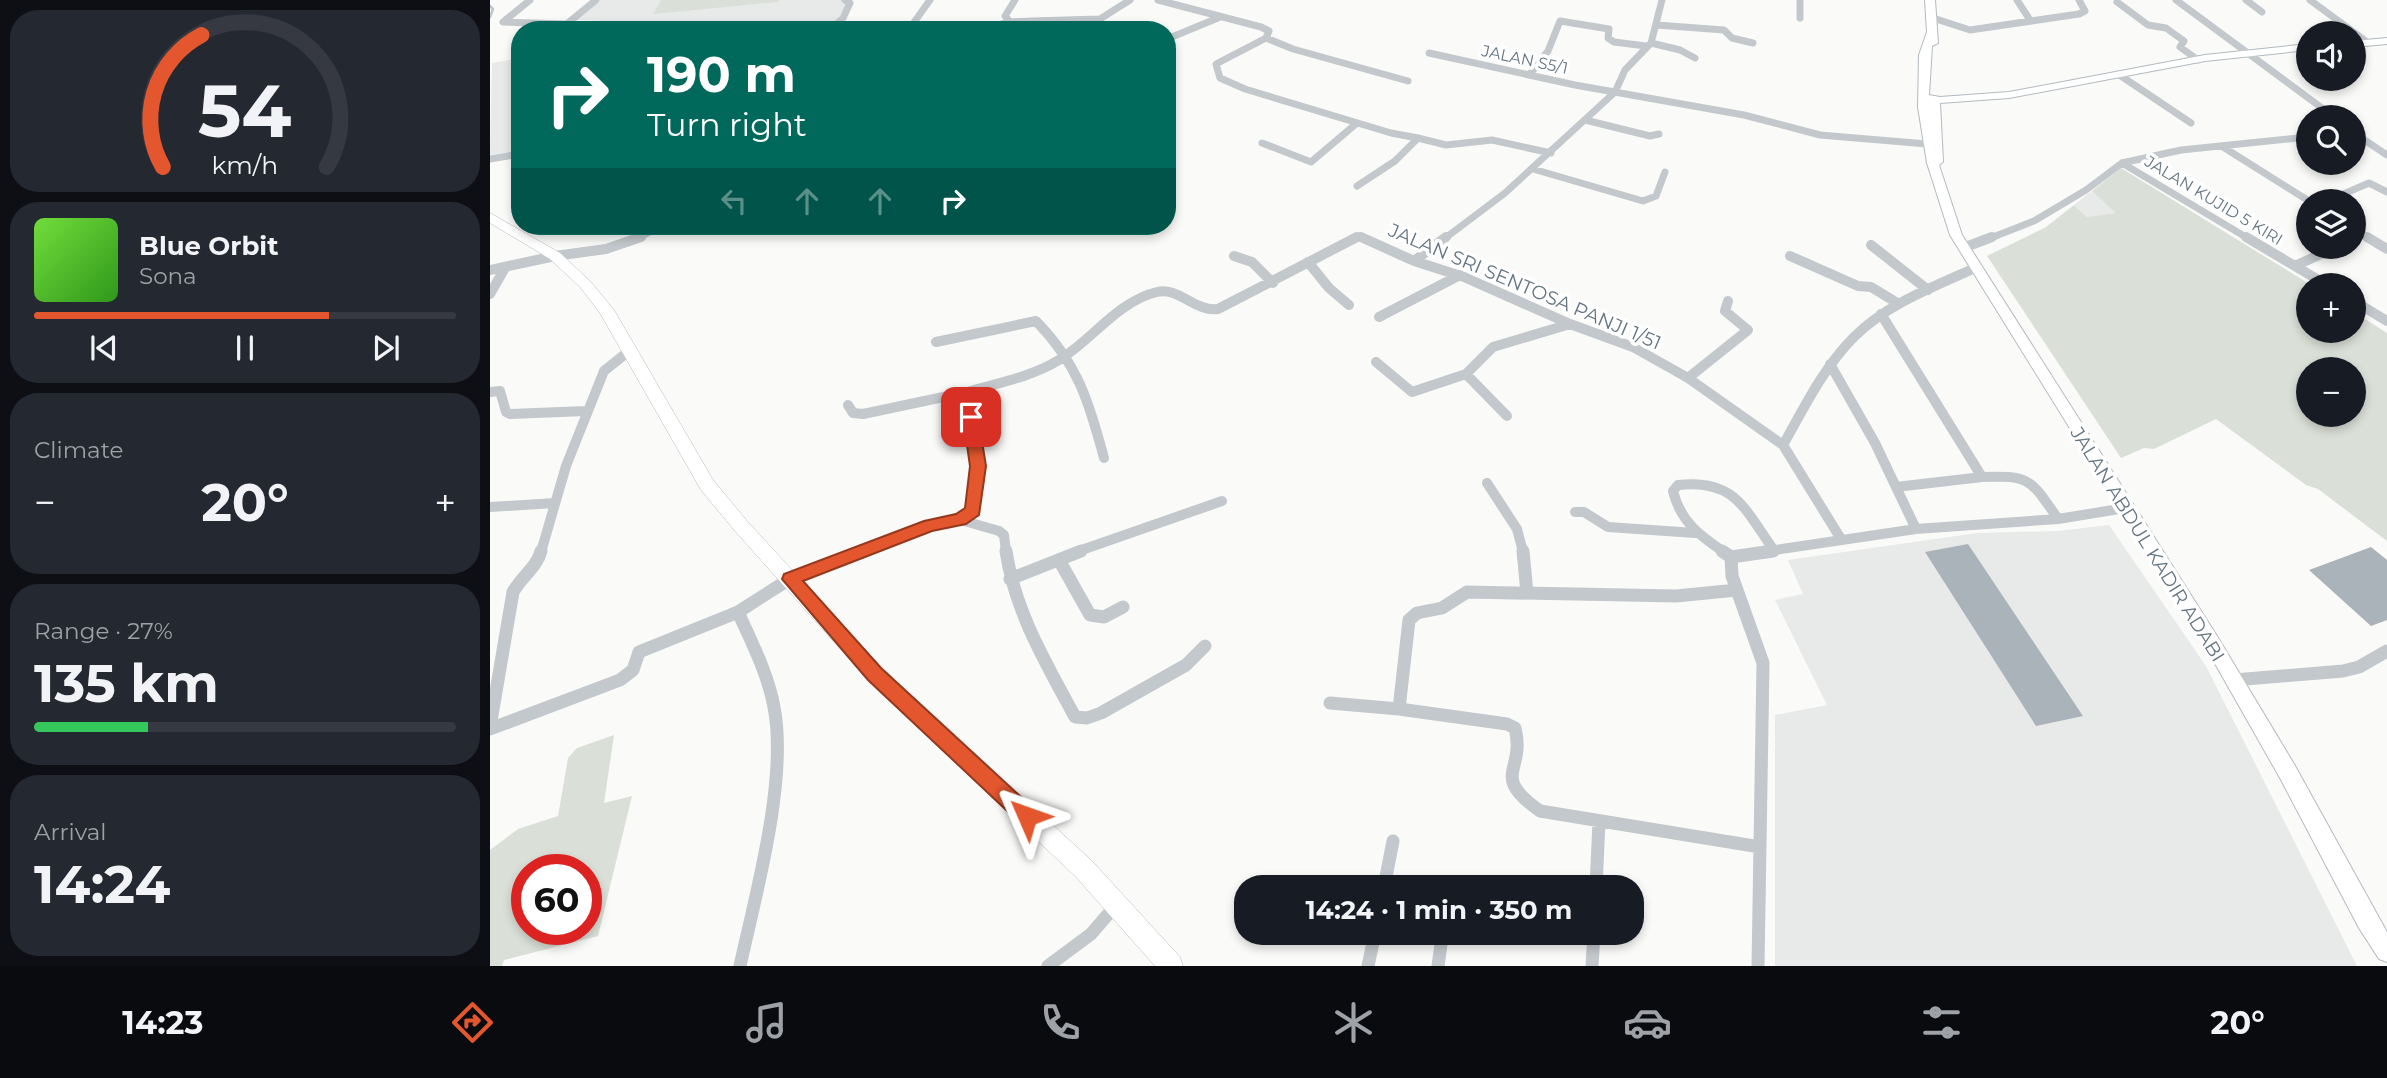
<!DOCTYPE html>
<html lang="en">
<head>
<meta charset="utf-8">
<style>
  body { margin:0; font-family:Montserrat,sans-serif; background:#242831; color:#f1f3f6; height:100vh; display:flex; flex-direction:column; font-size:26px; white-space:nowrap }
  * { box-sizing:border-box; margin:0 }
  p { font-size:23px; color:#9ea1a6 }
  .icon { flex:none; width:38px; height:38px; fill:none; stroke:currentColor; stroke-width:2; stroke-linecap:round; stroke-linejoin:round }
  .map { position:relative; flex:1; overflow:hidden }
  .panel { display:flex; flex-direction:column; gap:10px; padding:10px; background:#0d0f14; width:490px }
  .panel>* { flex:none }
  .hud { position:absolute; left:21px; top:21px; width:665px; height:214px; border-radius:28px; box-shadow:0 4px 10px #0003; background:#00695c; color:#fff; overflow:hidden }
  .controls { position:absolute; left:1806px; top:21px; display:grid; gap:14px }
  .controls a { display:grid; place-items:center; width:70px; height:70px; border-radius:50%; background:#171b24; box-shadow:0 4px 10px #0003; font-size:35px }
  .speed { position:absolute; left:21px; top:854px; display:flex; gap:14px; font-size:35px; font-weight:700; text-align:center }
  .speed>* { display:grid; place-content:center; width:91px; height:91px; border-radius:50%; background:#171b24; box-shadow:0 4px 10px #0003; line-height:1 }
  .speed .limit { border:10px solid #d22; background:#fff; color:#111 }
  .pin { position:absolute; display:grid; place-items:center; width:60px; height:60px; color:#fff; margin:-30px; border-radius:14px; box-shadow:0 4px 10px #0006 }
  .me { position:absolute; width:77px; margin:-38px; rotate:313deg; stroke-linejoin:round; filter:drop-shadow(0 0 5px #0008) }
  .turn { display:flex; align-items:center; gap:24px; height:147px; padding:0 21px; font-size:32px }
  .turn .icon { width:91px; height:91px; stroke-width:2.5 }
  .turn b { display:block; font-size:49px; line-height:60px }
  .lanes { display:flex; align-items:center; height:66px; padding:0 21px; background:#0003; justify-content:center; gap:35px; direction:ltr }
  .lanes .off { opacity:.35 }
  .big { font-size:52px; font-weight:700; line-height:1.1 }
  .panel .card { flex:1; display:flex; flex-direction:column; justify-content:center; gap:10px; min-width:0; padding:0 24px; border-radius:28px; background:#242831 }
  .panel .dial { align-items:center; gap:0 }
  .dial svg { height:182px; overflow:visible; fill:none; stroke:#363941; stroke-width:7; stroke-linecap:round; text-anchor:middle }
  .dial text { fill:#f1f3f6; stroke:none }
  .song { display:flex; align-items:center; gap:21px }
  .cover { width:84px; height:84px; border-radius:10px; background:linear-gradient(135deg,hsl(100 70% 55%),hsl(110 70% 35%)) }
  .played { height:7px; border-radius:4px; background:linear-gradient(90deg,#e4572e 70%,#363941 70%) }
  .keys { display:flex; justify-content:space-around; direction:ltr }
  .heat { display:flex; justify-content:space-between; align-items:center; font-size:38px; direction:ltr }
  .charge { height:10px; border-radius:5px; background:linear-gradient(90deg,#34c759 27%,#363941 0) }
  .trip { position:absolute; left:744px; top:875px; width:410px; height:70px; border-radius:28px; background:#171b24; box-shadow:0 4px 10px #0003; font-weight:700; line-height:70px; text-align:center }
  .tabs { display:flex; height:112px; justify-content:space-around; align-items:center; background:#090b0e; color:#9ea1a6 }
  .tabs .icon { width:49px; height:49px }
  .tabs .selected { color:#e4572e }
  .tabs b { font-size:32px; color:#f1f3f6 }
  main { display:flex; flex:1; min-height:0 }
  .map>svg:first-child { display:block }
  .built { fill:#e8e9e9 }
  .green { fill:#dadfd7; fill-rule:evenodd }
  .lines { fill:none; stroke-linecap:round; stroke-linejoin:round }
  .stream { stroke:#bbc7cb; stroke-width:2.5 }
  .building { fill:#aab3b9 }
  .secondary-casing { stroke:#b3babf; stroke-width:2 }
  .primary-casing { stroke:#b5babe; stroke-width:1 }
  .street-far2 { stroke:#c3c8cc; stroke-width:7 }
  .street-far1 { stroke:#c3c8cc; stroke-width:10 }
  .street { stroke:#c3c8cc; stroke-width:13 }
  .secondary { fill:#fff; fill-rule:evenodd }
  .primary { fill:#fff; fill-rule:evenodd }
  .route { fill:#e4572e; stroke:#94391e; stroke-width:2 }
  .labels { text-anchor:middle; stroke-width:7; stroke-linejoin:round; paint-order:stroke }
  .far-street-label { font-size:16px; fill:#657683; stroke:#fff }
  .street-label { font-size:19px; fill:#657683; stroke:#fff }
</style>
</head>
<body>
<main>
<section class="panel">
<div class="card dial"><svg viewBox="0 0 100 80">
<path d="M14 69A42 42 0 1 1 86 69"/>
<path d="M14 69A42 42 0 0 1 31 11" stroke="#e4572e"/>
<text x="50" y="56" font-size="32" font-weight="700">54</text>
<text x="50" y="72" font-size="11">km/h</text>
</svg></div>
<div class="card">
<div class="song"><i class="cover"></i><div><b>Blue Orbit</b><p>Sona</p></div></div>
<div class="played"></div>
<div class="keys"><svg class="icon" aria-label="previous" viewBox="0 0 24 24"><path d="M18 5L8 12l10 7zM5 5v14"/></svg><svg class="icon" aria-label="pause" viewBox="0 0 24 24"><path d="M8 5v14M16 5v14"/></svg><svg class="icon" aria-label="next" viewBox="0 0 24 24"><path d="M6 5l10 7-10 7zM19 5v14"/></svg></div>
</div>
<div class="card"><p>Climate</p>
<div class="heat"><a>−</a><b class="big">20°</b><a>+</a></div>
</div>
<div class="card"><p>Range · 27%</p><b class="big">135 km</b><div class="charge"></div></div>
<div class="card"><p>Arrival</p><b class="big">14:24</b></div>
</section>
<div class="map">
<svg width="1897" height="966" viewBox="0 0 1897 966">
  <rect width="100%" height="100%" fill="#fafaf8"/>
  <!-- built -->
  <path class="built" d="M 111,0 L 351,0 L 357,3 L 345,24 L 334,30 L 109,30 L 115,21 L 87,20 Z
    M 30,58 L 30,150 L 0,155 L 2,63 Z
    M 1602,191 L 1627,213 L 1597,217 L 1584,205 Z
    M 1619,525 L 1716,666 L 1867,966 L 1285,966 L 1285,715 L 1337,705 L 1285,600 L 1313,594 L 1298,560 L 1487,533 L 1568,531 Z"/>
  <!-- green -->
  <path class="green" d="M 171,0 L 289,0 L 288,2 L 163,14 Z
    M 1631,168 L 1821,285 L 1818,285 L 1818,331 L 1864,331 L 1864,312 L 1897,333 L 1897,541 L 1828,489 L 1816,485 L 1726,419 L 1664,449 L 1654,448 L 1631,458 L 1497,256 L 1556,227 L 1584,205 L 1597,217 L 1626,213 L 1602,191 ZM 1818,369 L 1864,369 L 1864,415 L 1818,415 Z
    M 124,735 L 114,803 L 142,796 L 108,936 L 14,960 L 12,966 L 0,966 L 0,850 L 28,829 L 68,816 L 78,758 L 87,748 ZM 37,870 L 96,870 L 96,929 L 37,929 Z"/>
  <g class="lines">
    <!-- stream -->
    <path class="stream" d="M 0,6 L 3,9 L 0,17"/>
  </g>
  <!-- building -->
  <path class="building" d="M 1478,544 L 1593,716 L 1546,726 L 1435,552 Z
    M 1881,547 L 1897,560 L 1897,620 L 1881,626 L 1819,570 Z"/>
  <g class="lines">
    <!-- secondary casing -->
    <g class="secondary-casing">
      <path id="secondary" d="M 1435,0 L 1445,0 L 1448,43 L 1442,46 L 1439,95 L 1450,97 L 1519,92 L 1715,55 L 1818,44 L 1818,50 L 1715,61 L 1519,98 L 1450,103 L 1453,162 L 1449,165 L 1472,235 L 1727,636 L 1804,764 L 1897,932 L 1897,962 L 1889,959 L 1869,928 L 1790,778 L 1715,646 L 1460,235 L 1437,163 L 1428,107 L 1429,55 L 1437,32 Z
        M 1897,38 L 1897,44 L 1864,47 L 1864,41 Z"/>
    </g>
    <!-- primary casing -->
    <g class="primary-casing">
      <path id="primary" d="M 0,213 L 70,253 L 100,281 L 124,310 L 223,480 L 257,521 L 392,668 L 602,861 L 690,957 L 693,966 L 665,966 L 586,877 L 378,680 L 245,531 L 211,490 L 110,313 L 90,287 L 60,259 L 0,223 Z"/>
    </g>
    <!-- street-far2 -->
    <path class="street-far2" d="M 40,0 L 13,22 L 77,24
      M 668,0 L 771,27 L 779,31 L 776,38
      M 1310,0 L 1310,18
      M 1527,0 L 1540,20
      M 1686,0 L 1844,117
      M 1756,0 L 1772,12
      M 1820,0 L 1877,42
      M 1627,2 L 1658,25 L 1676,28 L 1694,41 L 1690,47 L 1708,60
      M 1440,17 L 1480,30 L 1589,14 L 1595,11 L 1589,0
      M 541,21 L 610,19 L 640,0
      M 520,22 L 515,16 L 525,0
      M 1167,25 L 1234,30 L 1242,38 L 1263,43
      M 73,27 L 106,0
      M 420,28 L 440,0
      M 340,30 L 353,18 L 360,3 L 355,0
      M 488,30 L 520,22 L 541,21 L 539,30
      M 677,39 L 728,18
      M 1161,43 L 1190,50 L 1205,58
      M 939,53 L 1085,85 L 1254,115 L 1330,135 L 1437,144
      M 1628,74 L 1701,123
      M 1039,75 L 1058,51 L 1070,21 L 1119,29 L 1118,38 L 1124,42 L 1156,46
      M 1095,120 L 1160,136 L 1169,134
      M 1864,133 L 1897,155
      M 928,138 L 956,145 L 1002,140 L 1061,153
      M 772,143 L 821,162 L 867,123
      M 1733,147 L 1819,201
      M 0,159 L 30,154
      M 1632,163 L 1759,239
      M 1043,169 L 1153,201 L 1166,196 L 1175,172
      M 867,186 L 905,161 L 928,138 L 901,133 L 755,89 L 730,78 L 726,64 L 776,38 L 803,49 L 918,81
      M 1837,201 L 1879,183 L 1897,192
      M 1864,229 L 1880,239
      M 147,239 L 170,226
      M 864,239 L 869,236 L 875,239
      M 954,239 L 1015,193 L 1125,92 L 1135,70 L 1161,43 L 1172,0
      M 1498,239 L 1544,221 L 1596,190 L 1632,163 L 1691,150 L 1818,137"/>
    <!-- street-far1 -->
    <path class="street-far1" d="M 871,237 L 924,261 L 974,277 L 1080,324 L 1143,347 L 1198,378 L 1293,445 L 1351,539
      M 1756,237 L 1837,285
      M 1877,237 L 1897,249
      M 1381,245 L 1438,290
      M 1473,248 L 1502,237
      M 744,256 L 762,262 L 783,283
      M 1300,256 L 1368,286 L 1381,287 L 1409,304
      M 924,261 L 956,237
      M 818,262 L 839,288 L 859,305
      M 1805,266 L 1846,247
      M 0,270 L 65,256 L 116,249 L 151,237
      M 0,294 L 15,268
      M 1864,301 L 1897,321
      M 1391,314 L 1492,477 C 1541,475 1541,480 1568,519
      M 889,317 L 970,275
      M 446,342 L 546,321 C 588,364 599,402 614,458
      M 886,362 L 922,392 L 976,374 L 1003,347 L 1080,324
      M 1340,364 L 1385,443 L 1426,529
      M 976,374 L 1017,416
      M 1198,378 L 1258,330 L 1235,311 L 1238,301
      M 0,392 L 10,391 L 16,412 L 20,414 L 96,411
      M 358,405 L 363,413 L 373,414 L 477,392
      M 1293,445 C 1314,408 1333,368 1364,337 C 1397,304 1443,287 1485,268
      M 997,483 L 1027,529 L 1033,552
      M 1406,487 L 1492,477
      M 0,507 L 65,503
      M 1085,512 L 1094,512 L 1118,527 L 1205,533
      M 471,520 L 485,507 L 488,466 L 477,392 C 508,383 541,377 569,360 C 602,340 628,301 667,292 C 689,287 705,312 728,309 L 867,237
      M 51,552 L 76,466 L 114,371 L 139,351
      M 369,552 L 440,525 L 471,520 L 509,531 L 514,535 L 516,552
      M 586,552 L 732,501
      M 1234,552 C 1210,536 1190,521 1183,491 L 1188,485 C 1245,479 1254,508 1283,549
      M 1271,552 L 1426,529 L 1568,519 L 1635,508"/>
    <!-- street -->
    <path class="street" d="M 516,551 C 525,612 556,663 585,717 L 597,718 L 611,713 L 696,665 L 715,646
      M 1033,551 L 1037,593
      M 1232,551 L 1241,557
      M 569,560 L 600,615 L 614,617 L 633,607
      M 520,579 L 591,551
      M 248,612 C 262,643 278,674 284,707 C 298,779 266,893 250,966
      M 1744,680 L 1853,671 L 1869,667 L 1897,651
      M 840,703 L 909,709 L 1017,724 L 1025,728 C 1036,772 999,775 1050,811 L 1270,847
      M 909,709 L 919,620 L 927,613 L 952,608 L 977,592 L 1186,596 L 1247,590
      M 0,727 L 23,592 C 32,576 47,567 51,551
      M 0,729 L 130,680 L 143,670 L 149,652 L 248,612 L 298,580 L 374,551
      M 894,887 L 903,841
      M 1106,887 L 1109,822
      M 558,966 L 601,934 L 626,905
      M 878,966 L 885,933
      M 948,966 L 952,937
      M 1102,966 L 1104,933
      M 1268,966 L 1273,663 L 1242,576 L 1241,557 L 1283,551"/>
    <!-- secondary -->
    <use href="#secondary" class="secondary"/>
    <!-- primary -->
    <use href="#primary" class="primary"/>
  </g>
  <!-- route -->
  <path class="route" d="M 481,411 L 488,417 L 496,466 L 489,515 L 476,524 L 442,531 L 313,581 L 391,668 L 544,809 L 547,816 L 544,823 L 537,826 L 530,823 L 378,680 L 292,579 L 294,574 L 434,521 L 466,514 L 475,508 L 480,466 L 473,417 Z"/>
  <g class="labels">
    <!-- far-street labels -->
    <g class="far-street-label">
      <text transform="translate(1035 59) rotate(12)" y="6">JALAN S5/1</text>
      <text transform="translate(1724 200) rotate(31)" y="6">JALAN KUJID 5 KIRI</text>
    </g>
    <!-- street labels -->
    <g class="street-label">
      <text transform="translate(1035 286) rotate(23)" y="7">JALAN SRI SENTOSA PANJI 1/51</text>
      <text transform="translate(1658 544) rotate(58)" y="7">JALAN ABDUL KADIR ADABI</text>
    </g>
  </g>
</svg>
<div class="controls">
<a><svg class="icon" aria-label="sound" viewBox="0 0 24 24"><path d="M4 9h4l5-4v14l-5-4H4zM17 9q2 3 0 6"/></svg></a>
<a><svg class="icon" aria-label="search" viewBox="0 0 24 24"><circle cx="10" cy="10" r="6"/><path d="M15 15l6 6"/></svg></a>
<a><svg class="icon" aria-label="layers" viewBox="0 0 24 24"><path d="M12 4l9 5-9 5-9-5zM3 14l9 5 9-5"/></svg></a>
<a>+</a>
<a>−</a>
</div>
<div class="speed"><div class="limit">60</div></div>
<div class="pin" style="left:481px;top:417px;background:#d93025"><svg class="icon" aria-label="arrive" viewBox="0 0 24 24"><path d="M6 21V4h12l-3 4 3 4H6"/></svg></div>
<svg class="me" style="left:537px;top:816px" viewBox="-20 -20 40 40"><path d="M0-17L14 15 0 8-14 15z" fill="#e4572e" stroke="#fff" stroke-width="4"/></svg>
<div class="trip">14:24 · 1 min · 350 m</div>
<div class="hud">
<div class="turn"><svg class="icon" aria-label="right" viewBox="0 0 24 24"><path d="M7 20v-9h11M14 6l5 5-5 5"/></svg><div><b>190 m</b>Turn right</div></div>
<div class="lanes"><svg class="icon off" aria-label="left" viewBox="0 0 24 24"><path d="M17 20v-9H6M10 6l-5 5 5 5"/></svg><svg class="icon off" aria-label="ahead" viewBox="0 0 24 24"><path d="M12 20V5M6 11l6-6 6 6"/></svg><svg class="icon off" aria-label="ahead" viewBox="0 0 24 24"><path d="M12 20V5M6 11l6-6 6 6"/></svg><svg class="icon" aria-label="right" viewBox="0 0 24 24"><path d="M7 20v-9h11M14 6l5 5-5 5"/></svg></div>
</div>
</div>
</main>
<nav class="tabs">
<b>14:23</b>
<svg class="icon selected" aria-label="directions" viewBox="0 0 24 24"><path d="M12 3l9 9-9 9-9-9zM9 14v-3h6M13 9l2 2-2 2"/></svg>
<svg class="icon" aria-label="music" viewBox="0 0 24 24"><path d="M9 18V5l10-2v13"/><circle cx="6" cy="18" r="3"/><circle cx="16" cy="16" r="3"/></svg>
<svg class="icon" aria-label="phone" viewBox="0 0 24 24"><path d="M5 4h4l2 5-3 2q2 4 5 5l2-3 5 2v4C11 20 4 13 5 4z"/></svg>
<svg class="icon" aria-label="climate" viewBox="0 0 24 24"><path d="M12 3v18M4 7l16 10M4 17L20 7"/></svg>
<svg class="icon" aria-label="car" viewBox="0 0 24 24"><path d="M5 17H2v-5l4-1 3-4h7l3 4 3 1v5h-3M9 17h6M6 11h13"/><circle cx="7" cy="17" r="2"/><circle cx="17" cy="17" r="2"/></svg>
<svg class="icon" aria-label="filters" viewBox="0 0 24 24"><path d="M4 7h16M4 17h16"/><circle cx="9" cy="7" r="2"/><circle cx="15" cy="17" r="2"/></svg>
<b>20°</b>
</nav>
</body>
</html>
